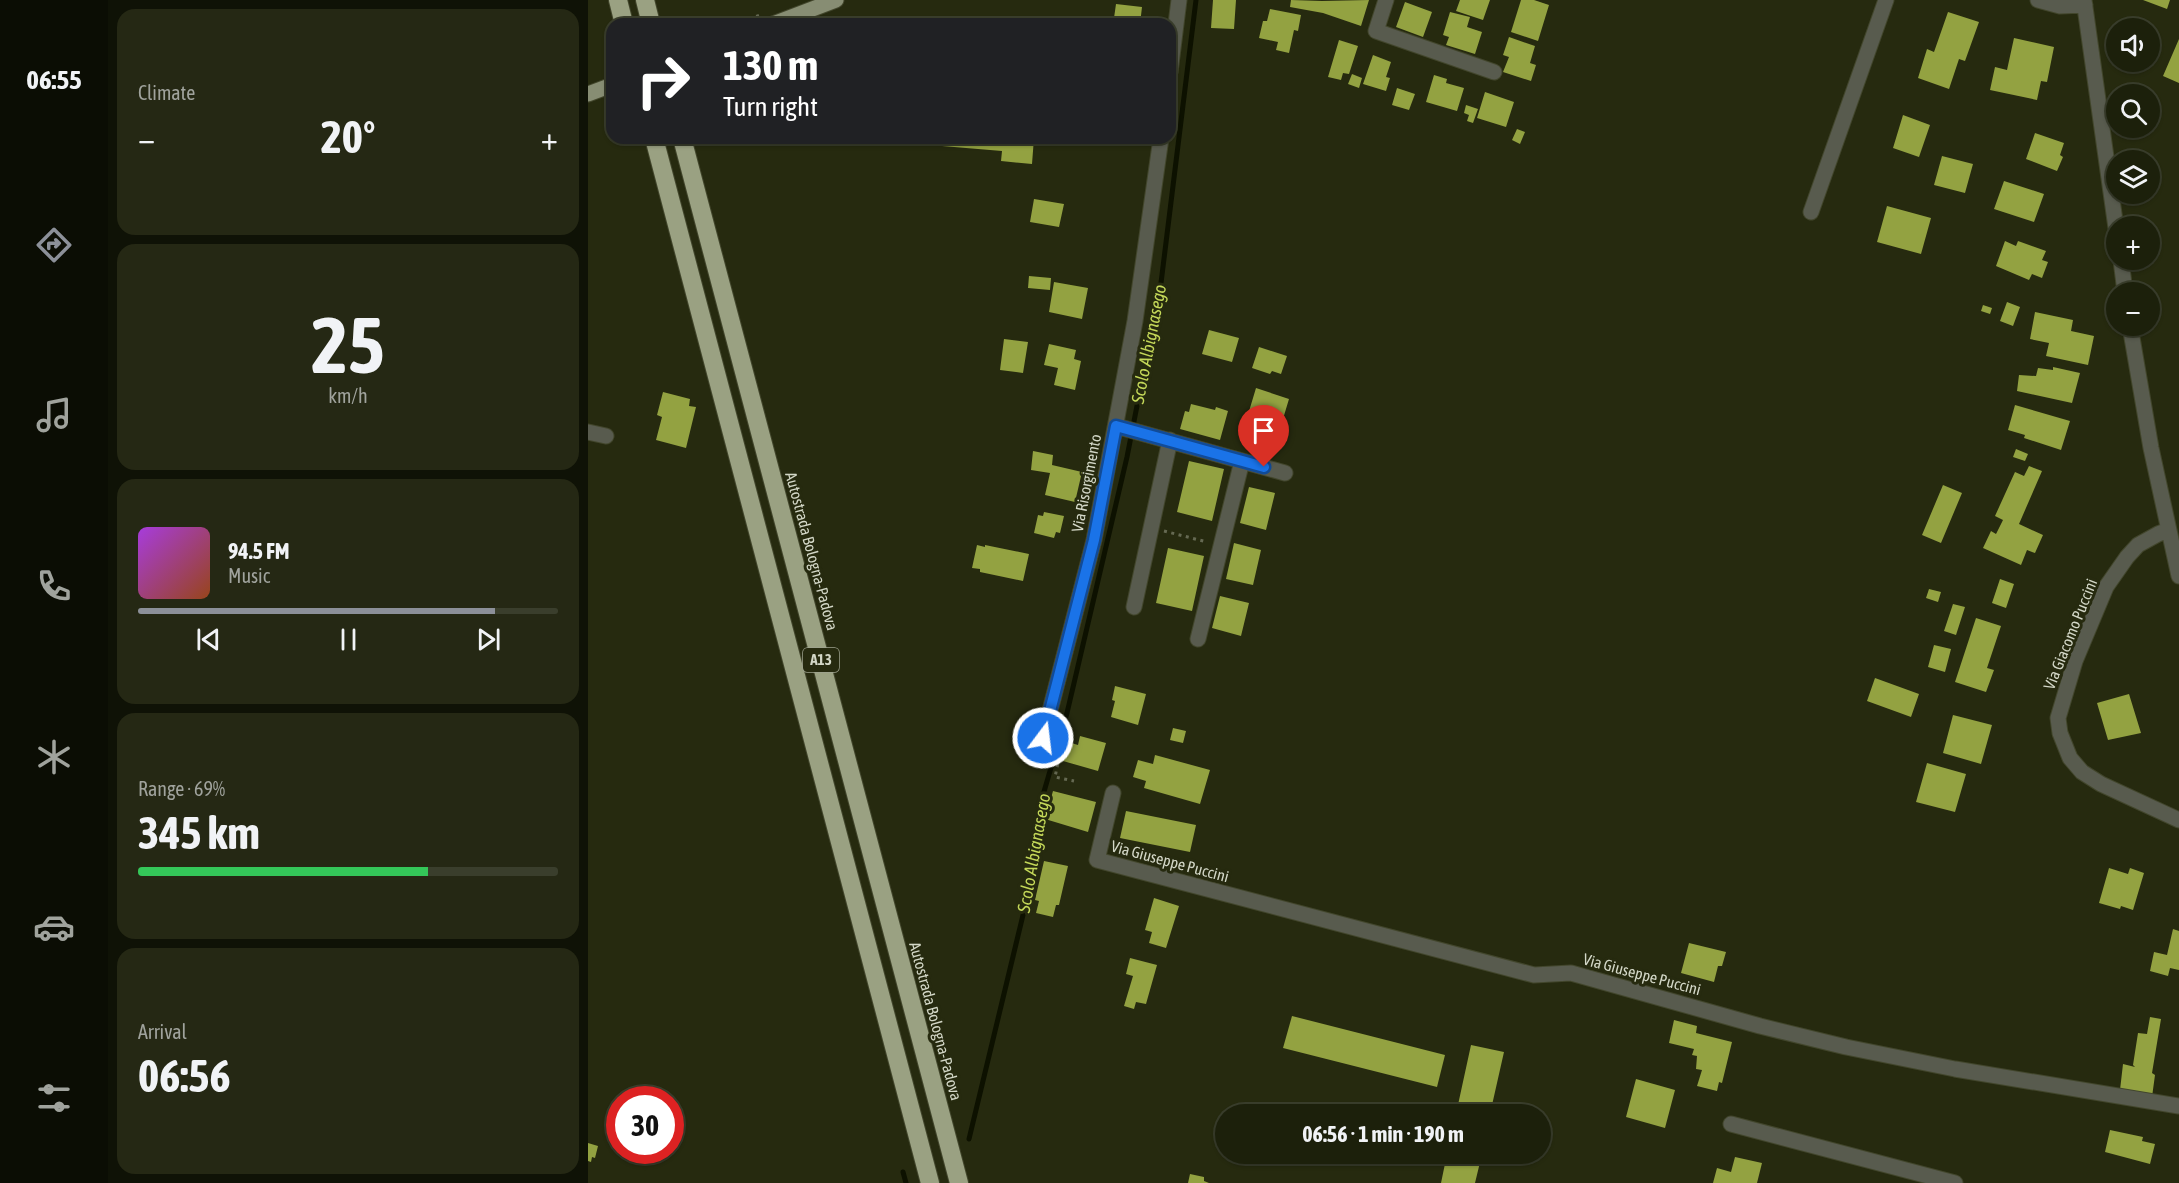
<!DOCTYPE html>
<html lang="en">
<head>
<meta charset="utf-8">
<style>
  body { margin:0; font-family:"Asap Condensed",sans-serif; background:#252814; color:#f1f3f6; height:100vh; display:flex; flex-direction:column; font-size:22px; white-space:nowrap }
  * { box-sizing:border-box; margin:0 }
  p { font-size:20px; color:#a0a39d }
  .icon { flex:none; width:33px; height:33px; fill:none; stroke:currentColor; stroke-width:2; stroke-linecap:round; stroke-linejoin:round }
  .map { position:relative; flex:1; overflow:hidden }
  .panel { display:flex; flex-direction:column; gap:9px; padding:9px; background:#0f1206; width:480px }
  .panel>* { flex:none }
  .banner { position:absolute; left:18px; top:18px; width:570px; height:126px; border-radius:18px; box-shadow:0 2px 4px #0004,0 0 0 2px #3a3e2c; background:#202124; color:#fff; overflow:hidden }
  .tools { position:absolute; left:1518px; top:18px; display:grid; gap:12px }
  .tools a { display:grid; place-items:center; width:54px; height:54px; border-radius:50%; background:#1c200b; box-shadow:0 2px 4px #0004,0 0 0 2px #3a3e2c; font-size:30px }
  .speed { position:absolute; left:18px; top:1086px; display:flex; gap:12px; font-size:30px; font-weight:700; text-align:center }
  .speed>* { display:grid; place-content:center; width:78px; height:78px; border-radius:50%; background:#1c200b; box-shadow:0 2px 4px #0004,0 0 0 2px #3a3e2c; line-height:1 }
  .speed .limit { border:9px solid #d22; background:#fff; color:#111 }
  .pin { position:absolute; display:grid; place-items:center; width:51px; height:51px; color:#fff; margin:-62px -26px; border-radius:50% 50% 50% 0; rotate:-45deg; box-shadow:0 0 6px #0007 }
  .pin .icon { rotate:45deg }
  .me { position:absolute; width:66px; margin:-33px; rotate:15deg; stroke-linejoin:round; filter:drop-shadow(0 0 4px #0008) }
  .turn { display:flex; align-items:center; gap:21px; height:126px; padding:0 18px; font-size:27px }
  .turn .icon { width:78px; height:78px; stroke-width:2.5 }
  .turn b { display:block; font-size:42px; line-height:51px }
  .big { font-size:45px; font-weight:700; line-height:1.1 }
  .panel .widget { flex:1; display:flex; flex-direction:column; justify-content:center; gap:9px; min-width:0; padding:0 21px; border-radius:18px; background:#252814 }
  .panel .dial { align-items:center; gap:0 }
  .dial b { font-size:78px; line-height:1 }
  .song { display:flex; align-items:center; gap:18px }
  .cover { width:72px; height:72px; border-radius:9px; background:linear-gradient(135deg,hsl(280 70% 55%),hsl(20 70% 35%)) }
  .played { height:6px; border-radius:3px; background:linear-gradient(90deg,#8c9099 85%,#3a3e2c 85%) }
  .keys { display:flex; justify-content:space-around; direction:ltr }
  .heat { display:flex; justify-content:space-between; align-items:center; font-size:33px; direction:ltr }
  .charge { height:9px; border-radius:4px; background:linear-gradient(90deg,#34c759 69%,#3a3e2c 0) }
  .trip { position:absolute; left:627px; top:1104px; width:336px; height:60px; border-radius:30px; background:#1c200b; box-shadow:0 2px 4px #0004,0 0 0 2px #3a3e2c; font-weight:700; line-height:60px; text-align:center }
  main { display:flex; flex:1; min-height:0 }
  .menu { display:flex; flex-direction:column; width:108px; justify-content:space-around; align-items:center; background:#0b0d04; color:#a0a39d }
  .menu .icon { width:42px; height:42px }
  .menu .on { color:#8c9099 }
  .menu b { font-size:27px; color:#f1f3f6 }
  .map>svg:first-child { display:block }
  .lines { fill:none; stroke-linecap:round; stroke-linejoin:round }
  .stream { stroke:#0d1100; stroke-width:5 }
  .building { fill:#93a241 }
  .minor-casing { stroke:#42462c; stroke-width:17 }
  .major-casing { stroke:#42462c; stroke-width:17 }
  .highway-casing { stroke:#42462c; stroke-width:20 }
  .path { stroke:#656952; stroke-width:3; stroke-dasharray:3 4.5; stroke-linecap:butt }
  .minor { stroke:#585b4e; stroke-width:15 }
  .major { stroke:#878d73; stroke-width:15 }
  .highway { stroke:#9aa182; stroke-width:18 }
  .route-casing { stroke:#114b97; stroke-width:15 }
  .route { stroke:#1a73e8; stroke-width:10 }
  .labels { text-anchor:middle; stroke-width:6; stroke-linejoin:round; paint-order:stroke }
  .shield { fill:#262a0f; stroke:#9fa390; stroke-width:1.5 }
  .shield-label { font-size:15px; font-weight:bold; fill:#d3d7c7 }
  .street-label { font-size:16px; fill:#d3d7c7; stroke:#262a0f }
  .water-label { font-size:18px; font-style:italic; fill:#c4d859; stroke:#262a0f }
</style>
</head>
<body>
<main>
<nav class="menu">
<b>06:55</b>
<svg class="icon on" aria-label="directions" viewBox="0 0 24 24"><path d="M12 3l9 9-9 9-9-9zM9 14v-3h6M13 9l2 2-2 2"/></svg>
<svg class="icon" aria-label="music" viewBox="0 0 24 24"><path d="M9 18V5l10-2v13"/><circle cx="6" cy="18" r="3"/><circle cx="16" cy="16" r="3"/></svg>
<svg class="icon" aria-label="phone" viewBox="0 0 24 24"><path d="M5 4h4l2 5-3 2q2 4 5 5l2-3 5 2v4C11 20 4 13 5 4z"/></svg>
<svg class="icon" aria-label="climate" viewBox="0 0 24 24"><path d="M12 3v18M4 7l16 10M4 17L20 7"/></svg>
<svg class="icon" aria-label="car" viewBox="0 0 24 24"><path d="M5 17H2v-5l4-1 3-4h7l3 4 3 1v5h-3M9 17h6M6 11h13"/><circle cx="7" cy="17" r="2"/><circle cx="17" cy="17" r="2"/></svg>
<svg class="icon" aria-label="filters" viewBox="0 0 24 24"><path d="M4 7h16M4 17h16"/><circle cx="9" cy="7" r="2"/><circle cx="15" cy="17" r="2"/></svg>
</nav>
<section class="panel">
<div class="widget"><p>Climate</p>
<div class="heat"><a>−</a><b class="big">20°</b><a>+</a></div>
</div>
<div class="widget dial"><b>25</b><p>km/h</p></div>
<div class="widget">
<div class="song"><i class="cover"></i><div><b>94.5 FM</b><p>Music</p></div></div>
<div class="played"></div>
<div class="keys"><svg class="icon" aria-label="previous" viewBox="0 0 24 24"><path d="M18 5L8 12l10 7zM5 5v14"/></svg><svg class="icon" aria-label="pause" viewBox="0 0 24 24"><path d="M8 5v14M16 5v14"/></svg><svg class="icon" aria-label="next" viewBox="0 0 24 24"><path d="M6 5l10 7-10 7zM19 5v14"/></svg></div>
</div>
<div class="widget"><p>Range · 69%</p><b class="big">345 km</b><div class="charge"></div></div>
<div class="widget"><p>Arrival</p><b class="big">06:56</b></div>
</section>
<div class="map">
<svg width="1591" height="1183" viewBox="0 0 1591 1183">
  <rect width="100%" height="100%" fill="#262a0f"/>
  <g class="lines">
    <!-- stream -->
    <path class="stream" d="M 381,1139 L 442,886 L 455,795 L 479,713 L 539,457 L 573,283 L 608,0
      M 315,1172 L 318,1183"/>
  </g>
  <!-- building -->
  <path class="building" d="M 625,0 L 648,0 L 646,29 L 623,28 Z
    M 703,0 L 734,1 L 781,0 L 773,26 L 735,13 L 702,7 Z
    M 872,0 L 902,0 L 895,20 L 868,11 Z
    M 933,0 L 946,0 L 961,5 L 950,41 L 923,32 Z
    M 1555,0 L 1582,0 L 1579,9 Z
    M 817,2 L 844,12 L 835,37 L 808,27 Z
    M 528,4 L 554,7 L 552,24 L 513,24 L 514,17 L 526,18 Z
    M 682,9 L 713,15 L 710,31 L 706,30 L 701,53 L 688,50 L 690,42 L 671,38 L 675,21 L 679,21 Z
    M 862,12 L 882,17 L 879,27 L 894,32 L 887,54 L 858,45 L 861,37 L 855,35 Z
    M 1360,12 L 1391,22 L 1377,61 L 1371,59 L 1361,89 L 1330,78 L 1339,49 L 1346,52 Z
    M 921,37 L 947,46 L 942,63 L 948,65 L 943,81 L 915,72 L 921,57 L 915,55 Z
    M 1426,38 L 1466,47 L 1459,82 L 1453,81 L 1449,100 L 1402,90 L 1407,67 L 1419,70 Z
    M 1591,39 L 1591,83 L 1575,76 Z
    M 751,40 L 770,46 L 761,74 L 755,73 L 753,80 L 740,77 Z
    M 785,55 L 803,62 L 798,77 L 802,78 L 798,91 L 775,84 Z
    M 764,74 L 774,78 L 771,88 L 760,84 Z
    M 846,75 L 859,79 L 858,83 L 876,88 L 869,111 L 838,102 Z
    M 809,88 L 827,94 L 821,110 L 804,105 Z
    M 897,92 L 926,102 L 918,127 L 889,118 Z
    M 878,105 L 890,109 L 885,123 L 879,121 L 881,115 L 876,113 Z
    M 1315,115 L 1342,125 L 1331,157 L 1305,148 Z
    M 929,129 L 937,132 L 932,144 L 924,140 Z
    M 1447,133 L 1476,143 L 1472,155 L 1475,157 L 1469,171 L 1438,159 Z
    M 355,138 L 446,138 L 444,164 L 413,161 L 414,151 L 354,146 Z
    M 1354,156 L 1385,164 L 1377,193 L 1346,185 Z
    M 1416,181 L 1456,194 L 1446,222 L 1406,209 Z
    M 446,199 L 476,204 L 471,227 L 442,222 Z
    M 1299,206 L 1343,218 L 1333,254 L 1289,242 Z
    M 1417,241 L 1428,246 L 1430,241 L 1458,251 L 1454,260 L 1460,262 L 1454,278 L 1444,274 L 1441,280 L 1408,266 Z
    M 441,276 L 463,278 L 462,290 L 440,288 Z
    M 466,282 L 500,288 L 494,319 L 461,312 Z
    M 1419,302 L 1432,307 L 1425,326 L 1412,321 Z
    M 1395,305 L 1404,308 L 1402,314 L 1393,311 Z
    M 1447,312 L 1485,320 L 1483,331 L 1506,336 L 1500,365 L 1458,356 L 1461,343 L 1442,339 Z
    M 621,330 L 651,338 L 644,362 L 614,354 Z
    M 416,339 L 440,342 L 435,373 L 412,370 Z
    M 461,344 L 488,350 L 486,359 L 493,361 L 487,390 L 466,385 L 470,368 L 456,365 Z
    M 671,347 L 699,356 L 693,374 L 684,371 L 682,374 L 664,368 Z
    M 1465,367 L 1492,373 L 1484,403 L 1429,391 L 1431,375 L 1448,376 L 1450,368 L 1465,370 Z
    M 668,388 L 701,399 L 688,442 L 665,436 L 670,421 L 659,418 Z
    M 75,392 L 102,399 L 101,406 L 108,407 L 98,448 L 68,440 L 74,417 L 69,415 Z
    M 603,404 L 627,410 L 628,407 L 640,411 L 632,440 L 592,429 L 597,411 L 601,412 Z
    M 1427,405 L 1482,421 L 1473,450 L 1436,438 L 1437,435 L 1420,430 Z
    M 1428,449 L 1440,454 L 1437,461 L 1425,457 Z
    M 445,451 L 465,455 L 464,465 L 494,472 L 487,502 L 457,495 L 462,473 L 443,470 Z
    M 601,461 L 636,469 L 624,521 L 589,512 Z
    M 1441,466 L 1454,471 L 1431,524 L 1455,535 L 1447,553 L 1439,550 L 1433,565 L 1395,548 L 1403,531 L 1408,534 L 1415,520 L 1407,516 L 1427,472 L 1436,476 Z
    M 1355,485 L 1374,493 L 1353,543 L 1334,535 Z
    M 661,487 L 687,493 L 678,530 L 652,523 Z
    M 456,512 L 476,516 L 472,533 L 468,532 L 466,538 L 446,533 L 450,515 L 455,516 Z
    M 646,543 L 673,550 L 665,585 L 638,579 Z
    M 389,545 L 397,547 L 397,545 L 441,554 L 435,581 L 392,572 L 392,569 L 384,568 Z
    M 580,548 L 616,556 L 604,611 L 568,603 Z
    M 1412,579 L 1426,584 L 1418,608 L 1404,603 Z
    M 1341,589 L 1353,592 L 1350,602 L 1338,598 Z
    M 632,596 L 661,603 L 653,636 L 624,628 Z
    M 1365,604 L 1377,607 L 1368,635 L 1356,631 Z
    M 1388,618 L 1413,626 L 1399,668 L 1406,670 L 1398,692 L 1367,682 Z
    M 1346,645 L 1363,649 L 1357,672 L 1340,667 Z
    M 1287,678 L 1331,694 L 1323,717 L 1279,701 Z
    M 527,686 L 558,694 L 550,725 L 523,717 L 527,701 L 524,700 Z
    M 1541,694 L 1553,733 L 1520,740 L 1509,703 Z
    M 1365,715 L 1404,725 L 1393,764 L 1355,753 Z
    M 585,728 L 598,731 L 595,743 L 582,740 Z
    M 492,736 L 518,743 L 510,771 L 475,761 L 480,742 L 490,745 Z
    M 567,755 L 622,770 L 612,804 L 556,788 L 558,781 L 545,777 L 550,760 L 565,764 Z
    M 1339,763 L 1378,774 L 1367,812 L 1328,802 Z
    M 465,791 L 508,802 L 500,832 L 457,819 Z
    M 538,811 L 608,825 L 602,852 L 532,838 Z
    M 456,861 L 480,866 L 471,905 L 468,905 L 465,917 L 448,913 L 451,901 L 447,900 Z
    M 1521,868 L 1540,874 L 1542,868 L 1556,873 L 1545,910 L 1533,906 L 1532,909 L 1511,903 Z
    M 566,898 L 591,906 L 578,948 L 561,943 L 564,932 L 557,930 Z
    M 1585,929 L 1591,931 L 1591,970 L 1582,968 L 1580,976 L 1562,971 L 1566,952 L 1579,955 Z
    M 1101,943 L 1138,952 L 1134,966 L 1130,966 L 1126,982 L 1093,973 Z
    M 542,958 L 569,965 L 558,1004 L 548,1002 L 546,1009 L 536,1006 L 545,976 L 538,974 Z
    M 704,1016 L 857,1055 L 849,1087 L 695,1048 Z
    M 1562,1017 L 1573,1019 L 1564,1073 L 1567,1075 L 1564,1097 L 1532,1090 L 1535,1064 L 1547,1067 L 1545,1065 L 1550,1033 L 1559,1034 Z
    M 1086,1020 L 1109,1026 L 1108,1033 L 1144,1042 L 1134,1083 L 1131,1082 L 1129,1091 L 1109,1086 L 1114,1070 L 1108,1069 L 1109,1056 L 1104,1055 L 1106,1049 L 1081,1043 Z
    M 883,1045 L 916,1052 L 902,1114 L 868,1114 Z
    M 1048,1079 L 1087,1090 L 1077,1128 L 1038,1117 Z
    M 1522,1130 L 1555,1137 L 1554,1141 L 1567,1144 L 1562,1164 L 1517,1152 Z
    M 0,1143 L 10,1146 L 7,1158 L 4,1157 L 3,1162 L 0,1161 Z
    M 859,1154 L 894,1154 L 887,1183 L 853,1183 Z
    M 1147,1157 L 1174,1163 L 1169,1183 L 1125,1183 L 1129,1168 L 1143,1172 Z
    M 602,1174 L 616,1177 L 616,1181 L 621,1183 L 600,1183 Z"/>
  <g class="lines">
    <!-- minor casing -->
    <g class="minor-casing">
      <path id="minor" d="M 798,0 L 788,31 L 906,72
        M 1450,0 L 1472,6 L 1497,5
        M 1496,0 L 1528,228
        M 582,72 L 591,0
        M 1223,212 L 1298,0
        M 1533,260 L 1537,292
        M 1542,326 L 1563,448 L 1591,576
        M 528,426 L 697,473
        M 0,432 L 18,436
        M 1580,530 L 1570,534 L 1550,545 L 1539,557 L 1518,587 L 1487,661 L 1470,718 L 1472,733 L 1482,758 L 1494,772 L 1513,784 L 1591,820
        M 546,607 L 582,440
        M 610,639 L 654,461
        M 450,757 L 506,540 L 547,321 L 573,138
        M 525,793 L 509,860 L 946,975 L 983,973 L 1172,1026 L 1258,1047 L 1367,1069 L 1591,1106
        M 1143,1124 L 1367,1183"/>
    </g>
    <!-- major casing -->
    <g class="major-casing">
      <path id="major" d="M 185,24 L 248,0
        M 0,94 L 24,85"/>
    </g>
    <!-- highway casing -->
    <g class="highway-casing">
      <path id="highway" d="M 30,0 L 36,24
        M 57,0 L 63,24
        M 66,138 L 342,1183
        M 94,138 L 371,1183"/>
    </g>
    <!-- path -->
    <path class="path" d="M 147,24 L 172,15
      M 576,531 L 619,542
      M 464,761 L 470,763 L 467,777 L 486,781"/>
    <!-- minor -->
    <use href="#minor" class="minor"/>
    <!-- major -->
    <use href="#major" class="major"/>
    <!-- highway -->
    <use href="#highway" class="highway"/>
  </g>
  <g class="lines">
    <!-- route casing -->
    <g class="route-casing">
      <path id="route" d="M 455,738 L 506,540 L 528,426 L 676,467"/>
    </g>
    <!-- route -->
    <use href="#route" class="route"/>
  </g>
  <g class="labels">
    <!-- shield labels -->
    <rect class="shield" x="215" y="648" width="36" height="24" rx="4.5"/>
    <g class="shield-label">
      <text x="233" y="665">A13</text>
    </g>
    <!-- street labels -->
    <g class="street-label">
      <text transform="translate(498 483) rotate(-79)" y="6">Via Risorgimento</text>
      <text transform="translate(224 551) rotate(75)" y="6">Autostrada Bologna-Padova</text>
      <text transform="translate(1482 634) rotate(-68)" y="6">Via Giacomo Puccini</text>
      <text transform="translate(582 861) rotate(15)" y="6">Via Giuseppe Puccini</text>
      <text transform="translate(1054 974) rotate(15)" y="6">Via Giuseppe Puccini</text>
      <text transform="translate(348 1021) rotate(75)" y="6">Autostrada Bologna-Padova</text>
    </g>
    <!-- water labels -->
    <g class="water-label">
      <text transform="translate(561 344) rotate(-79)" y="6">Scolo Albignasego</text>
      <text transform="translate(446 853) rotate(-80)" y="6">Scolo Albignasego</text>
    </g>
  </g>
</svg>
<div class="tools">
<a><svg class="icon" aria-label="sound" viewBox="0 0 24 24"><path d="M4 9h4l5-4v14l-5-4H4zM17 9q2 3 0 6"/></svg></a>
<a><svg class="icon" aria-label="search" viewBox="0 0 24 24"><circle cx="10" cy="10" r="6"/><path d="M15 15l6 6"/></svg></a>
<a><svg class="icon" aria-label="layers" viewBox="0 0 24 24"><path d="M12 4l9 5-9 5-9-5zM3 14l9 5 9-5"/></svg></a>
<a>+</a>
<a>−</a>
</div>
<div class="speed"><div class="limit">30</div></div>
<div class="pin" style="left:676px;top:467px;background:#d93025"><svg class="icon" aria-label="arrive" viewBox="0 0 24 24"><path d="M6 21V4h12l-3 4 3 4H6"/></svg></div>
<svg class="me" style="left:455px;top:738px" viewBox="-20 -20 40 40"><circle r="17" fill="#1a73e8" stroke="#fff" stroke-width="3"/><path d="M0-11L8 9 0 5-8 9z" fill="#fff"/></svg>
<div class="trip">06:56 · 1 min · 190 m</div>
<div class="banner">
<div class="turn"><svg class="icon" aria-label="right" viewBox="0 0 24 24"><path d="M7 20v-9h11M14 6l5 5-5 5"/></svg><div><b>130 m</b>Turn right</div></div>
</div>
</div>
</main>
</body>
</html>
